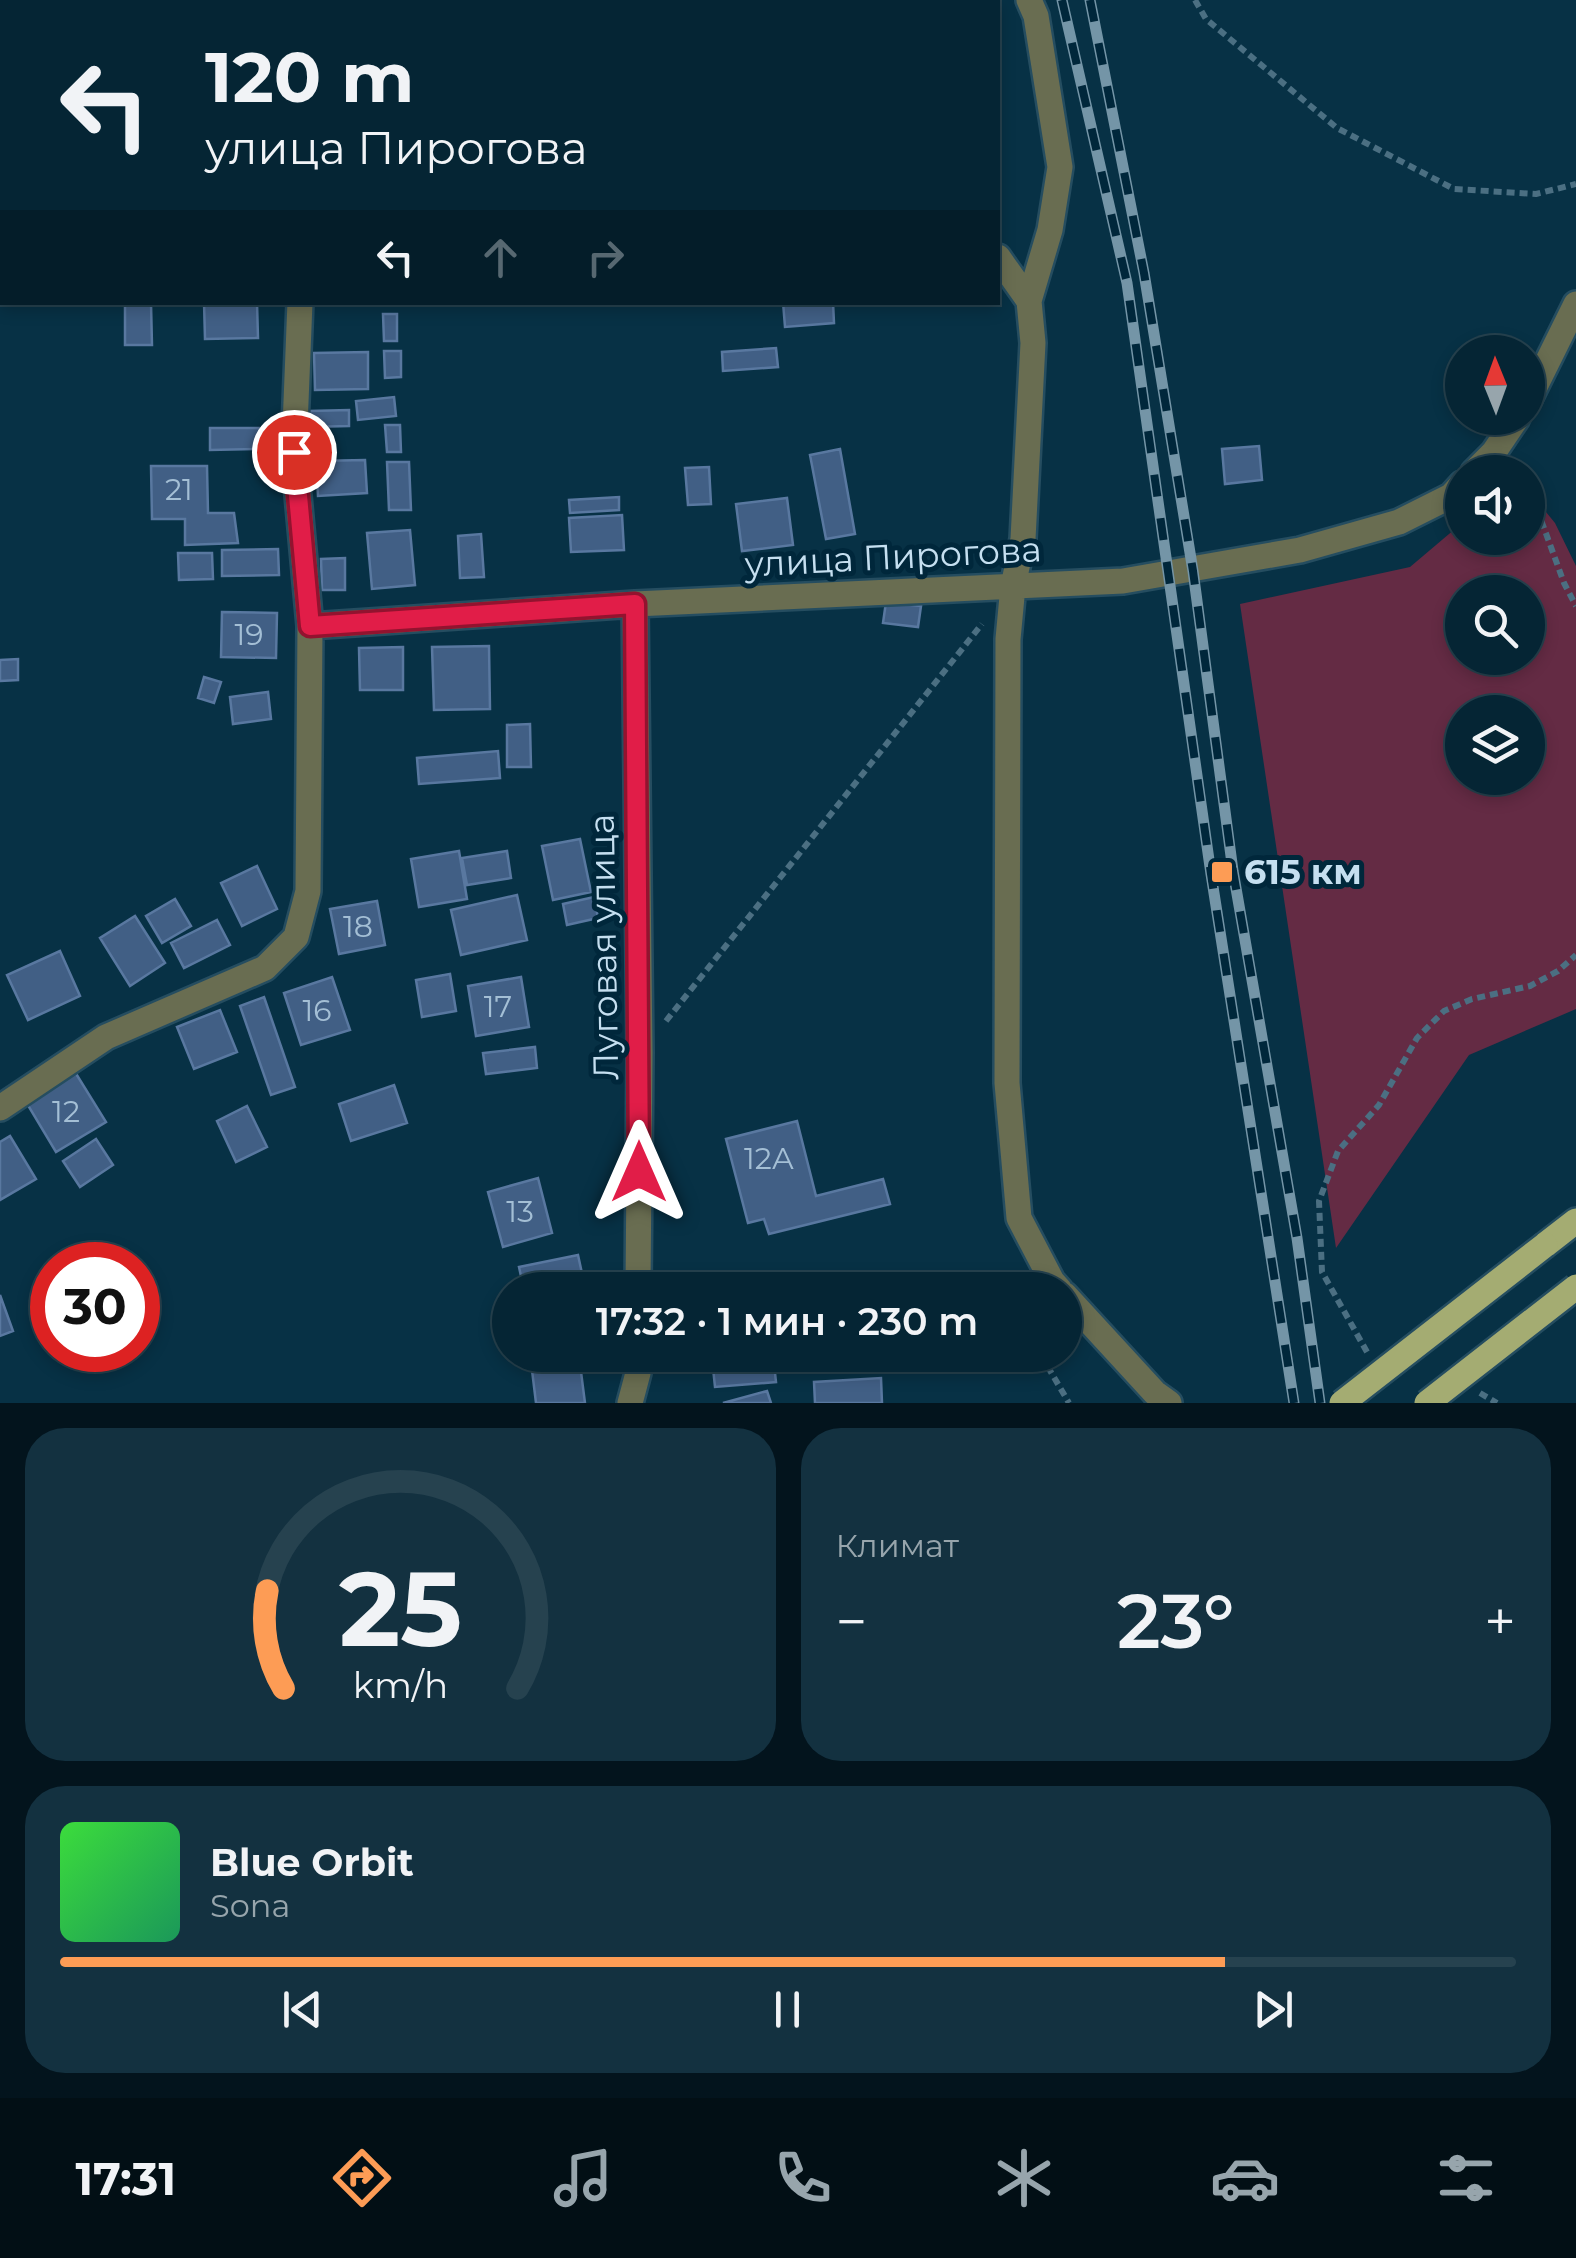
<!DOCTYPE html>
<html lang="ru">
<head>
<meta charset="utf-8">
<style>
  body { margin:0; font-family:Montserrat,sans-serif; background:#133140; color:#f1f3f6; height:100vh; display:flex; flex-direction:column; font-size:38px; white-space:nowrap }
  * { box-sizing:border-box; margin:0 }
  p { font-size:32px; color:#97a5ac }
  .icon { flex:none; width:55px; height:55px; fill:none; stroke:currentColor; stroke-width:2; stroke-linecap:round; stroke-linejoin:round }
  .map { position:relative; height:1403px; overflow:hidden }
  .panel { display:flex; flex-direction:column; gap:25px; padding:25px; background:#03141d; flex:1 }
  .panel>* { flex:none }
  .top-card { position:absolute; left:0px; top:0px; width:1000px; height:305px; box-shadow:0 5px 15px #0003,0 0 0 2px #26424f; background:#052534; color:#f1f3f6; overflow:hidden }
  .needle { width:65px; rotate:359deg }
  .controls { position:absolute; left:1445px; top:335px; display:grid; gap:20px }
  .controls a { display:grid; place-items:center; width:100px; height:100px; border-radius:50%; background:#052534; box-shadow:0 5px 15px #0003,0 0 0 2px #26424f; font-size:50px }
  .speed { position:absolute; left:30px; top:1242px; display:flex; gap:20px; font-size:50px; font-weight:700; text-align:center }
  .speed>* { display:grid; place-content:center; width:130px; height:130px; border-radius:50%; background:#052534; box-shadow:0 5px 15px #0003,0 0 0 2px #26424f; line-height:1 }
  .speed .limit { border:15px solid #d22; background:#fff; color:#111 }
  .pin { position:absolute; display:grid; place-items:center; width:85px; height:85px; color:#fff; margin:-42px; border:5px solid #fff; border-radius:50%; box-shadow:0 2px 10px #0007 }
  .me { position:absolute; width:110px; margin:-55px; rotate:0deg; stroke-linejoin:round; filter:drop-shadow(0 0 8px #0008) }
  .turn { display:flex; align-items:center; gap:35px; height:210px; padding:0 40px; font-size:45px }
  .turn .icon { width:130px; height:130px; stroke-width:2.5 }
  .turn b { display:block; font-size:70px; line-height:85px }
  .lanes { display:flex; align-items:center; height:95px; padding:0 40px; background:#0003; justify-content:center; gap:50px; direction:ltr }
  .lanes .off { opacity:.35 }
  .big { font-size:75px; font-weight:600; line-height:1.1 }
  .panel .widget { flex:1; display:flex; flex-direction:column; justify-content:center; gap:15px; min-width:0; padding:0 35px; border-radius:40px; background:#133140 }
  .panel .dial { align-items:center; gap:0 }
  .dial svg { height:260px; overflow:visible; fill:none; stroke:#26424f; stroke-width:7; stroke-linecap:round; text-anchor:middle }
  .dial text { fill:#f1f3f6; stroke:none }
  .song { display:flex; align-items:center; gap:30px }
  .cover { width:120px; height:120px; border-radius:15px; background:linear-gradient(135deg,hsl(120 70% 55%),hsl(150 70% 35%)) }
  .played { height:10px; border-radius:5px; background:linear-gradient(90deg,#fd9c55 80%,#26424f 80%) }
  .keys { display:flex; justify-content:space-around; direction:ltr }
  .heat { display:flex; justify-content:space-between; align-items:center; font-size:55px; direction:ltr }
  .panel .tiles { flex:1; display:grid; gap:25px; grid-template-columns:1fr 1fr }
  .widget:last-child { grid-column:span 2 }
  .trip { position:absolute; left:492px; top:1272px; width:590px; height:100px; border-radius:50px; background:#052534; box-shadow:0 5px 15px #0003,0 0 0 2px #26424f; font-weight:600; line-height:100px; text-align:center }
  .tab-bar { display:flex; height:160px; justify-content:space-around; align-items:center; background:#020f15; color:#97a5ac }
  .tab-bar .icon { width:70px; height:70px }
  .tab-bar .selected { color:#fd9c55 }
  .tab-bar b { font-size:45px; color:#f1f3f6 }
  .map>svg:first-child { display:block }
  .green { fill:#642b44; fill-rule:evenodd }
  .building { fill:#415f85; stroke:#5978a0; stroke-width:2.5 }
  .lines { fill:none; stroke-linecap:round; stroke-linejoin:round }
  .minor-casing { stroke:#254d60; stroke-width:30 }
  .major-casing { stroke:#254d60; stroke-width:30 }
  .path { stroke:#4b6f82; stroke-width:6; stroke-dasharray:8 5; stroke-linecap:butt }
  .minor { stroke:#696d51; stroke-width:25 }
  .major { stroke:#a4ac72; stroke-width:25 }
  .rail-casing { stroke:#7495a7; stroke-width:11 }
  .rail { stroke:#00273b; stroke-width:8; stroke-dasharray:22; stroke-linecap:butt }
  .major-bridge-casing { stroke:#254d60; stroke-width:30; stroke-linecap:butt }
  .major-bridge { stroke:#a4ac72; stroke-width:25 }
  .route-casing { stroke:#92132f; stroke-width:25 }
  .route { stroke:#e11d48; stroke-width:18 }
  .poi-dot { fill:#fd9c55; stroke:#00273b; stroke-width:4 }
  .labels { text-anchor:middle; stroke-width:10; stroke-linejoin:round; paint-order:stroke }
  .number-label { font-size:30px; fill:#a4bfd5 }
  .street-label { font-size:35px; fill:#c5dff0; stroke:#00273b }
  .poi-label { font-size:35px; font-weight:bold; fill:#c5dff0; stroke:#00273b; text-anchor:start }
</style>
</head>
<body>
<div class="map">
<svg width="1576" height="1403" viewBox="0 0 1576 1403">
  <rect width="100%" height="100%" fill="#073145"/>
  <!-- green -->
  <path class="green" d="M 1528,490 L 1555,523 L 1576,566 L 1576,1009 L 1469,1055 L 1336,1248 L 1240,604 L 1410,567 L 1462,523 L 1462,538 L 1528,538 ZM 1462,592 L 1528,592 L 1528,658 L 1462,658 ZM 1462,712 L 1528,712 L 1528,778 L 1462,778 Z"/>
  <!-- building -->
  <path class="building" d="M 235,0 L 295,0 L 295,2 L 235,2 Z
    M 700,0 L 750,0 L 750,2 L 700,2 Z
    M 204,302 L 257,302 L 258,338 L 205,339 Z
    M 783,302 L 833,302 L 834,323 L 785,327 Z
    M 125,303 L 151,303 L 152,345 L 125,345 Z
    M 383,314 L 397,314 L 397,341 L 384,341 Z
    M 776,348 L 778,367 L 723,371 L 722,352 Z
    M 384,351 L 401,351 L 401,377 L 385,378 Z
    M 368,352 L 368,389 L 315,390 L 314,353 Z
    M 394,397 L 396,416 L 358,420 L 356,401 Z
    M 349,410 L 349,426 L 309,427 L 309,411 Z
    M 385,425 L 400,425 L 401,452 L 387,452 Z
    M 210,428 L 259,428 L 260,449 L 210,450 Z
    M 1259,446 L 1262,480 L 1225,484 L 1222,449 Z
    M 840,449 L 855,534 L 826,539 L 810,455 Z
    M 365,460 L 367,493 L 318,496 L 316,461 Z
    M 387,462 L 409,462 L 411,510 L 389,510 Z
    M 151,466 L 207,466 L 208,513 L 234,513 L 238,543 L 185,545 L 185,519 L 152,519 Z
    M 709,467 L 711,504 L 688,505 L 685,468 Z
    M 619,497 L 619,510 L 570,513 L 569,500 Z
    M 787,498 L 793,545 L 742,551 L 736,504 Z
    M 622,515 L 624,550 L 571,552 L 569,518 Z
    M 410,530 L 415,585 L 372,589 L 367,533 Z
    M 481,534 L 484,577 L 460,578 L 458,536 Z
    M 278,549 L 279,575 L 222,576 L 222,550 Z
    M 178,553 L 212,553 L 213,579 L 179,580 Z
    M 345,558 L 345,590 L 322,590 L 321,559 Z
    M 886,602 L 921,606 L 918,627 L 883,623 Z
    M 222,612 L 277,613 L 276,658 L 221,657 Z
    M 489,646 L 490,709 L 434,710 L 432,647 Z
    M 403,647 L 403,690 L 360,690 L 359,648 Z
    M 18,659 L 18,680 L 0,681 L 0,660 Z
    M 204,677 L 221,682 L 214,703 L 198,698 Z
    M 268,692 L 271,719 L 233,724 L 230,697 Z
    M 530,724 L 531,767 L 507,767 L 507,725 Z
    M 498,751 L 500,778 L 419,784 L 417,758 Z
    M 580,839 L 591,892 L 553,900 L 542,846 Z
    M 459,851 L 467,899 L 419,907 L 411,859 Z
    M 507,851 L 511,878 L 467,885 L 462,858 Z
    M 257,866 L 277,909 L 242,926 L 221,883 Z
    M 517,895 L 527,940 L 461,955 L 451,910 Z
    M 594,897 L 598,918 L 567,925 L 563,904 Z
    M 175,899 L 191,926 L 162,943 L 146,916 Z
    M 377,901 L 385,945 L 339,954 L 330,909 Z
    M 135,916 L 165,963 L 130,986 L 100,938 Z
    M 217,920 L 230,945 L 184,968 L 171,943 Z
    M 60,951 L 80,996 L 28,1020 L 7,975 Z
    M 450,974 L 456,1011 L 422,1017 L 416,980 Z
    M 332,977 L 350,1030 L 301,1045 L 284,993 Z
    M 521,977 L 529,1027 L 476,1036 L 468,986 Z
    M 264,997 L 295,1087 L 271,1095 L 240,1006 Z
    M 220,1010 L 237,1052 L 194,1069 L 177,1027 Z
    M 535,1047 L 537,1068 L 486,1074 L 483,1053 Z
    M 75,1072 L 106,1122 L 56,1152 L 26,1102 Z
    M 394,1085 L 407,1123 L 351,1141 L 339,1104 Z
    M 247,1106 L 267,1147 L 236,1162 L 217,1121 Z
    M 797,1121 L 816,1196 L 883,1179 L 890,1204 L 769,1234 L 764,1219 L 748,1223 L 726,1139 Z
    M 10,1136 L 36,1179 L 0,1200 L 0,1142 Z
    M 96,1139 L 113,1165 L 80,1187 L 63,1161 Z
    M 538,1178 L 552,1233 L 503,1247 L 488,1192 Z
    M 578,1255 L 583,1278 L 524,1290 L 519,1267 Z
    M 589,1282 L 591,1290 L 553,1290 Z
    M 0,1295 L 13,1331 L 0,1336 Z
    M 693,1355 L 723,1355 L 724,1360 L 694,1363 Z
    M 580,1364 L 585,1403 L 536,1403 L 532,1370 Z
    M 774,1364 L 776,1382 L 715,1387 L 713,1368 Z
    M 881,1378 L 882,1403 L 815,1403 L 814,1382 Z
    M 767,1391 L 771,1403 L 723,1403 Z"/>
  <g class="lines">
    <!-- minor casing -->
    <g class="minor-casing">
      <path id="minor" d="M 875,0 L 876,2
        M 1029,0 L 1036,16 L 1060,167 L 1050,230 L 1029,301
        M 322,2 L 323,0
        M 998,257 L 1029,301 L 1033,343 L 1023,539 L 1013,586 L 1008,639 L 1007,1083 L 1019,1218 L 1052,1281 L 1060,1290
        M 1528,401 L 1576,304
        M 1474,472 L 1494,452 L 1517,418
        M 635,604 L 640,1053 L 638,1290
        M 310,626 L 635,604 L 1123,581 L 1300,550 L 1399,522 L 1451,496 L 1462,484
        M 0,1108 L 106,1037 L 265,968 L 296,937 L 308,891 L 310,626 L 294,452 L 300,302
        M 1065,1295 L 1155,1393 L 1169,1403
        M 630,1403 L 638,1373 L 638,1355"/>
    </g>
    <!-- major casing -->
    <g class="major-casing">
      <path id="major" d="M 1545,1245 L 1576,1221"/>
    </g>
    <!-- path -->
    <path class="path" d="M 1195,0 L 1206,19 L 1337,128 L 1454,189 L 1536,194 L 1576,184
      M 1528,484 L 1564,583 L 1576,606
      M 666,1021 L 982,624
      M 1367,1352 L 1322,1272 L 1319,1201 L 1338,1151 L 1379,1105 L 1417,1038 L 1444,1011 L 1472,999 L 1530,986 L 1558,971 L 1576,955
      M 1041,1355 L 1069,1403
      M 1480,1393 L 1497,1403"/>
    <!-- minor -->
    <use href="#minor" class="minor"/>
    <!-- major -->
    <use href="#major" class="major"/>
    <!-- rail casing -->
    <g class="rail-casing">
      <path id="rail" d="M 1062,0 L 1127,283 L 1211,874 L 1294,1403
        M 1090,0 L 1144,273 L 1193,571 L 1233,871 L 1297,1238 L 1320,1403"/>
    </g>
    <!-- rail -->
    <use href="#rail" class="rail"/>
    <!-- major-bridge casing -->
    <g class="major-bridge-casing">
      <path id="major-bridge" d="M 1342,1403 L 1545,1245
        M 1427,1403 L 1576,1287"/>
    </g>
    <!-- major-bridge -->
    <use href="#major-bridge" class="major-bridge"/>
  </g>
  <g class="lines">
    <!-- route casing -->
    <g class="route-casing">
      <path id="route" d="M 294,452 L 310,626 L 635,604 L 639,1172"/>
    </g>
    <!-- route -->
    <use href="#route" class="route"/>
  </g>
  <!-- markers -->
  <rect class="poi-dot" x="1210" y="860" width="24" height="24" rx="5"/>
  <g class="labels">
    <!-- number labels -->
    <g class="number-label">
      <text x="179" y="500">21</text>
      <text x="249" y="645">19</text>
      <text x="358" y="937">18</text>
      <text x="498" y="1017">17</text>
      <text x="317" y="1021">16</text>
      <text x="66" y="1122">12</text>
      <text x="769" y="1169">12А</text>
      <text x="520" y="1222">13</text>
    </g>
    <!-- street labels -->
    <g class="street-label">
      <text transform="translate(893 557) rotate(-3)" y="12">улица Пирогова</text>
      <text transform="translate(604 947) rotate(-91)" y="12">Луговая улица</text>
    </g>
    <!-- poi labels -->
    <g class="poi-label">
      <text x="1244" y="884">615 км</text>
    </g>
  </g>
</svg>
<div class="controls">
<a><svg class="needle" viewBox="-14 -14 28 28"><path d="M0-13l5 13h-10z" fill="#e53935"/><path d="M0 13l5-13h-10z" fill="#97a5ac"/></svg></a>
<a><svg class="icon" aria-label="sound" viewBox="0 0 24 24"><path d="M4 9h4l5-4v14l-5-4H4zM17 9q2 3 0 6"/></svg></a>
<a><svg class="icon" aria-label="search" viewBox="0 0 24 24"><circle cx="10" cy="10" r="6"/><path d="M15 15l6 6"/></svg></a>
<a><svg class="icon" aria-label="layers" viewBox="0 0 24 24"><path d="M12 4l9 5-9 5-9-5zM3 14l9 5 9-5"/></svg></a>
</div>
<div class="speed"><div class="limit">30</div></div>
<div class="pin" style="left:294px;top:452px;background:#d93025"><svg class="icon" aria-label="arrive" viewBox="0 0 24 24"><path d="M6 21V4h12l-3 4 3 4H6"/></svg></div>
<svg class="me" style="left:639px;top:1172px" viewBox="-20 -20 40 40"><path d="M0-17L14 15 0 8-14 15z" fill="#e11d48" stroke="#fff" stroke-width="4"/></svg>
<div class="trip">17:32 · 1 мин · 230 m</div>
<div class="top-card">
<div class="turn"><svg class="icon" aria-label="left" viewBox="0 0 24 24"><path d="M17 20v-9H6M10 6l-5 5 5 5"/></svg><div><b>120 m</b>улица Пирогова</div></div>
<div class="lanes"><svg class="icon" aria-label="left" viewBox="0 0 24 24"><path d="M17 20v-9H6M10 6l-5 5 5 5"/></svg><svg class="icon off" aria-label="ahead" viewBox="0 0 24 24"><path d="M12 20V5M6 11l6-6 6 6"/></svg><svg class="icon off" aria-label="right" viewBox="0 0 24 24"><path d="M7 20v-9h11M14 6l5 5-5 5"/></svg></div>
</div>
</div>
<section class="panel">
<div class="tiles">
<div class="widget dial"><svg viewBox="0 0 100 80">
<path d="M14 69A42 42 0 1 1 86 69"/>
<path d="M14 69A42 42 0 0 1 9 39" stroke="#fd9c55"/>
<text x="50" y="56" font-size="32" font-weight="700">25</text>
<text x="50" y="72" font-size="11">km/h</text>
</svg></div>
<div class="widget"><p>Климат</p>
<div class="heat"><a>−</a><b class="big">23°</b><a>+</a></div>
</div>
<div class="widget">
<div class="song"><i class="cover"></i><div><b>Blue Orbit</b><p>Sona</p></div></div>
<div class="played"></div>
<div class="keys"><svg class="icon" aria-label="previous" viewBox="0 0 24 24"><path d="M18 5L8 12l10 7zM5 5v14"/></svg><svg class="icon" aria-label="pause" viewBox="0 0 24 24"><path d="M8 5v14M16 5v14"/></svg><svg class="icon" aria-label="next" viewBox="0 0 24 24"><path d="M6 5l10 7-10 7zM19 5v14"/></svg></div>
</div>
</div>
</section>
<nav class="tab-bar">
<b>17:31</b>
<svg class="icon selected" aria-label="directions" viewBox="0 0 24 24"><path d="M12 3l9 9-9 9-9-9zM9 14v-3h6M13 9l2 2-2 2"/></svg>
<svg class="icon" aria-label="music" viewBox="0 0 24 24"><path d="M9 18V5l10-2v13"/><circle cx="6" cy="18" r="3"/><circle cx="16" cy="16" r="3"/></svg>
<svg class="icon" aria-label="phone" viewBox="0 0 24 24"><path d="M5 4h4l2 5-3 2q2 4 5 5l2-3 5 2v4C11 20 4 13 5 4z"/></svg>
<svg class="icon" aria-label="climate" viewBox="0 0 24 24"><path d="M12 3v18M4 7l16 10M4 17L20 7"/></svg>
<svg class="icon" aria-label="car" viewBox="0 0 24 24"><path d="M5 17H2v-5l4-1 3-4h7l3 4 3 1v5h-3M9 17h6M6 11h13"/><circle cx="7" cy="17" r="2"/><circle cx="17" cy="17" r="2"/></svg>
<svg class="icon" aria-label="filters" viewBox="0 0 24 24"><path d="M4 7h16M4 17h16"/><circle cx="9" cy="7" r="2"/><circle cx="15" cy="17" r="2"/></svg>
</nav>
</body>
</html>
